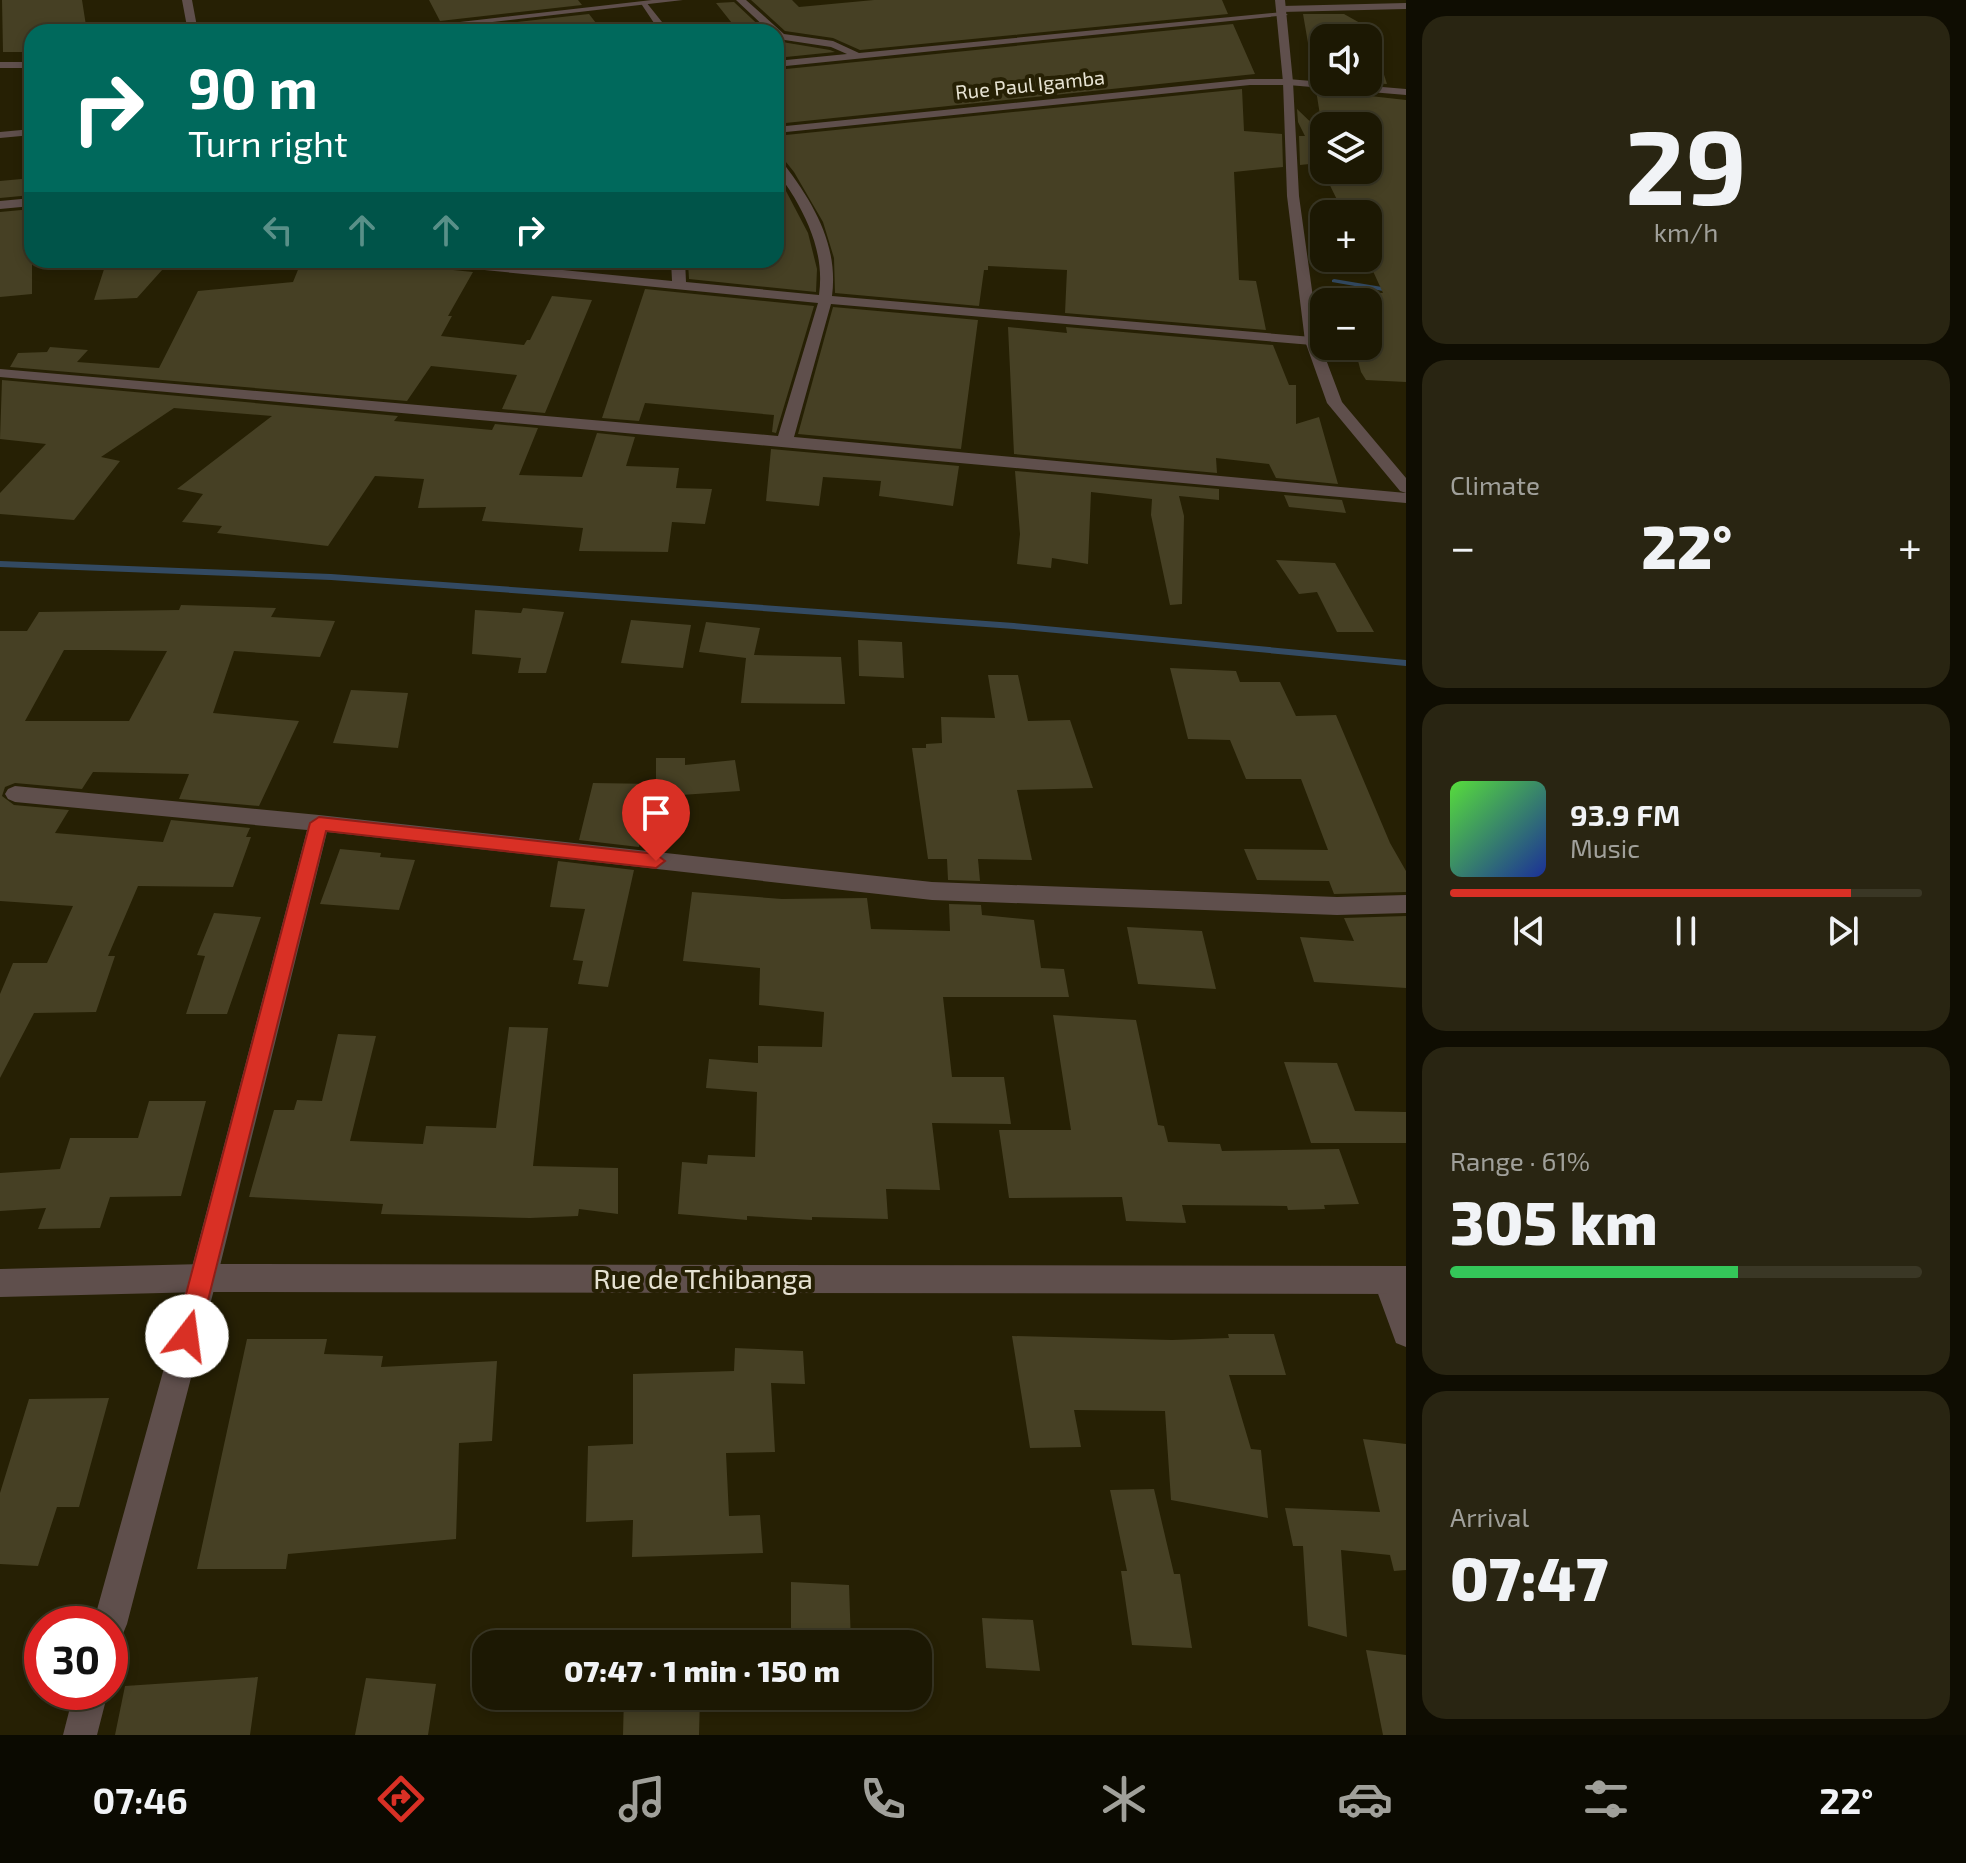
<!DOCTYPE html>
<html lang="en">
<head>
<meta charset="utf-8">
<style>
  body { margin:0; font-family:"Exo 2",sans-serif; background:#292512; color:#f1f3f6; height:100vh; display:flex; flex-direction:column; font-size:30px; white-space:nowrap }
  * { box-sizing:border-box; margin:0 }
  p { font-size:26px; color:#a0a09a }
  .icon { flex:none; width:44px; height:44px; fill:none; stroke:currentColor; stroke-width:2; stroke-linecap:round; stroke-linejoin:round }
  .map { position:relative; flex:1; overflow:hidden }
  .panel { display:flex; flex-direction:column; gap:16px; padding:16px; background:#0f0d02; width:560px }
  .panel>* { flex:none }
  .top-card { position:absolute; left:24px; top:24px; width:760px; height:244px; border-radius:24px; box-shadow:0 4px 12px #0003,0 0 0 2px #3a3725; background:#00695c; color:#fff; overflow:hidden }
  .tools { position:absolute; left:1310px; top:24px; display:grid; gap:16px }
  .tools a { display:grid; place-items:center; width:72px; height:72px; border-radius:16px; background:#1c1803; box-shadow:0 4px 12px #0003,0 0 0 2px #3a3725; font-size:40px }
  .speed { position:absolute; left:24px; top:1606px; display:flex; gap:16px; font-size:40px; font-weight:700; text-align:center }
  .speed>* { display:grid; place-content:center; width:104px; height:104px; border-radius:50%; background:#1c1803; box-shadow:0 4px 12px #0003,0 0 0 2px #3a3725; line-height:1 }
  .speed .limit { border:12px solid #d22; background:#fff; color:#111 }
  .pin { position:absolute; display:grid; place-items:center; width:68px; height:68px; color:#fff; margin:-82px -34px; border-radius:50% 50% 50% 0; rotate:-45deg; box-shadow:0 0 8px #0007 }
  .pin .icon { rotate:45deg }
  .me { position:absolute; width:88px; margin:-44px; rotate:15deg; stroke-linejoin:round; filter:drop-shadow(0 0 6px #0008) }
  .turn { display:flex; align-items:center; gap:28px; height:168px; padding:0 32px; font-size:36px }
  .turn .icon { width:104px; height:104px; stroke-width:2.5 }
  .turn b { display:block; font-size:56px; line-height:68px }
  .lanes { display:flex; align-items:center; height:76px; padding:0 32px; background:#0003; justify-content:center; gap:40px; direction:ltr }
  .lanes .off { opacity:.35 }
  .big { font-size:60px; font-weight:800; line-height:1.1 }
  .panel .tile { flex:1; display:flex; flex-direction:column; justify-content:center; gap:12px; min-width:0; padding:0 28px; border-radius:24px; background:#292512 }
  .panel .dial { align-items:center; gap:0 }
  .dial b { font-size:104px; line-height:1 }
  .song { display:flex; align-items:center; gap:24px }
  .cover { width:96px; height:96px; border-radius:12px; background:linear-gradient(135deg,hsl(110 70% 55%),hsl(230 70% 35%)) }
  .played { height:8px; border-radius:4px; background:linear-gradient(90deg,#d93025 85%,#3a3725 85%) }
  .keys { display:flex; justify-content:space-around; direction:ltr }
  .heat { display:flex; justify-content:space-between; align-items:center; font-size:44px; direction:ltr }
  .charge { height:12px; border-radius:6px; background:linear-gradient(90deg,#34c759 61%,#3a3725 0) }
  .trip { position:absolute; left:472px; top:1630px; width:460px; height:80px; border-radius:24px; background:#1c1803; box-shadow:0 4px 12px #0003,0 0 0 2px #3a3725; font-weight:800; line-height:80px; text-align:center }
  .tabs { display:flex; height:128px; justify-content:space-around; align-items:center; background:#0b0a01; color:#a0a09a }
  .tabs .icon { width:56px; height:56px }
  .tabs .selected { color:#d93025 }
  .tabs b { font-size:36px; color:#f1f3f6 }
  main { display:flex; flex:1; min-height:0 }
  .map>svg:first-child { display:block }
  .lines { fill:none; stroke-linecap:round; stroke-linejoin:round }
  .stream { fill:#334a62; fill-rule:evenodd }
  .building { fill:#464024; fill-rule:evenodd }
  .minor { fill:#5f4f4c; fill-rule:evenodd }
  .tertiary { fill:#5f4f4c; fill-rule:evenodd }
  .route { fill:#d93025; stroke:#8d1f18; stroke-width:2 }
  .labels { text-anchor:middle; stroke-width:8; stroke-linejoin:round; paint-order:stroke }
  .far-street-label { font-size:20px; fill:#e6e2d2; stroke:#262004 }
  .near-street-label { font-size:28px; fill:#e6e2d2; stroke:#262004 }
</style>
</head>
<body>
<main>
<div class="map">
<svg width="1406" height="1735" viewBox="0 0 1406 1735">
  <rect width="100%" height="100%" fill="#262004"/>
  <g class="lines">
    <!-- stream -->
    <path class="stream" d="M 1334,279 L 1406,291 L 1406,295 L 1332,282 L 1332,280 Z
      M 0,561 L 331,574 L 1014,623 L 1406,660 L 1406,666 L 1014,629 L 331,580 L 0,567 Z"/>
  </g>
  <!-- building -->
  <path class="building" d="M 2,0 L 82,0 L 87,32 L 32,32 L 32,52 L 3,52 Z
    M 429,0 L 578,0 L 582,5 L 440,21 Z
    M 751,0 L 792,0 L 799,7 L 874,0 L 1222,0 L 1228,14 L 860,50 L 833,38 L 785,31 Z
    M 734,2 L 766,32 L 739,32 L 716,3 Z
    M 589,14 L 603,32 L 445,30 Z
    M 1303,14 L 1344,14 L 1369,28 L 1387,84 L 1359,82 L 1368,82 L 1368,38 L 1324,38 L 1324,79 L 1314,78 Z
    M 1233,24 L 1255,74 L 776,124 L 776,70 Z
    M 776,41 L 830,50 L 835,52 L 776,58 Z
    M 1242,89 L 1244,131 L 1282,134 L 1283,167 L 1234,172 L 1239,280 L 1256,281 L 1266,330 L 1065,313 L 1067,270 L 988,266 L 988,270 L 984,270 L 979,306 L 835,293 L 834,258 L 823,222 L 794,172 L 782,157 L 776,154 L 776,136 Z
    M 1316,90 L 1406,100 L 1406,382 L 1366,380 L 1361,372 L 1354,346 L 1368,346 L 1368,302 L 1343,302 L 1340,291 L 1383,293 L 1367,258 L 1368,214 L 1344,214 L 1319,163 L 1300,165 L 1299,136 L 1305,136 L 1298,122 L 1297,109 L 1323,134 ZM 1324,126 L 1368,126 L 1368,170 L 1324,170 Z
    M 776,172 L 808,233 L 817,269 L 816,292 L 689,279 L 688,262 L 776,264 Z
    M 32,178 L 32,195 L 0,198 L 0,181 Z
    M 32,209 L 32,294 L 0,297 L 0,212 Z
    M 107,260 L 171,260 L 137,298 L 94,300 Z
    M 302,260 L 413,260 L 423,267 L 473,272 L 448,316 L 452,316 L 441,336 L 524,345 L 527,340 L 530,340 L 552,296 L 592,300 L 545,413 L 502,409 L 517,375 L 431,366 L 407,401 L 10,367 L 18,353 L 47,352 L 50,347 L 88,350 L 77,362 L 159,368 L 198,291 L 293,282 Z
    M 645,289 L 814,306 L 776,433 L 772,432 L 774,415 L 645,403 L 639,421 L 602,418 Z
    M 833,307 L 978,320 L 961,449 L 798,434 Z
    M 1008,327 L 1067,333 L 1066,327 L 1273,345 L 1289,385 L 1296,385 L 1296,424 L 1319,417 L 1338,484 L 1276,478 L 1269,464 L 1216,458 L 1217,473 L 1014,454 Z
    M 2,380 L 398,416 L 394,421 L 492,430 L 495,424 L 538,428 L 519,475 L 582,477 L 597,433 L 635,437 L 626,466 L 679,468 L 676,488 L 712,489 L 705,524 L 672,522 L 668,552 L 579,551 L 583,528 L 482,521 L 486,507 L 418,508 L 424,479 L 375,476 L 328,546 L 217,533 L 222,526 L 182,522 L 203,494 L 177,489 L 272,416 L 174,408 L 101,457 L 120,461 L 74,520 L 0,514 L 0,493 L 46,444 L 0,439 Z
    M 771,449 L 959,466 L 953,506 L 879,496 L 881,481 L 823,477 L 819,506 L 766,501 Z
    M 1015,471 L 1219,489 L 1219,500 L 1179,496 L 1184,516 L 1182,604 L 1170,605 L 1151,515 L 1152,499 L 1091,492 L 1088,564 L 1052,558 L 1051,568 L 1017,564 L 1020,534 Z
    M 1284,495 L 1342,500 L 1346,513 L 1289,507 Z
    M 1276,560 L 1335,563 L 1374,632 L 1337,632 L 1317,592 L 1299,594 Z
    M 181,605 L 276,608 L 271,617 L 335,621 L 320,657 L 234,651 L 213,713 L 299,721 L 259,806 L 179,799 L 189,774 L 93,772 L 82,789 L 15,783 L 5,787 L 2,796 L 14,805 L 69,810 L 55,833 L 163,842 L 171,820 L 250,828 L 246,837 L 251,837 L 233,887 L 138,886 L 108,956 L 115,956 L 96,1012 L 34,1013 L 0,1078 L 0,994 L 13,963 L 47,963 L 73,906 L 0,901 L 0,631 L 27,631 L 39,612 L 179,610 ZM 64,650 L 107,650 L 167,651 L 129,721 L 25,721 Z
    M 523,608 L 564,612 L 546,673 L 518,673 L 521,658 L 472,654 L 475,610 L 521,613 Z
    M 631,620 L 691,625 L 683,668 L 621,663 Z
    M 706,622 L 760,628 L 754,655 L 841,657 L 845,704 L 741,703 L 746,658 L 699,652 Z
    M 858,640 L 902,642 L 904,678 L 859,676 Z
    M 1170,668 L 1236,671 L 1240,682 L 1280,682 L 1296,716 L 1336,715 L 1390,843 L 1406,871 L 1406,892 L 1334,894 L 1329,881 L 1257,880 L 1244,849 L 1328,850 L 1301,779 L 1246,779 L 1230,740 L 1188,739 Z
    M 988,675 L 1018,675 L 1028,721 L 1070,720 L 1093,788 L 1017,790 L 1032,860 L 978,859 L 980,881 L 948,880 L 947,859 L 928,859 L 912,748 L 926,748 L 926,744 L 942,743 L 941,717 L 995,718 Z
    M 351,690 L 408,693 L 398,748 L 333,743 Z
    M 656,758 L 685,758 L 685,765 L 735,760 L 740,791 L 681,795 L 679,833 L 642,831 L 639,847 L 579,840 L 593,783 L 656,784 Z
    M 340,849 L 381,853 L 380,857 L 415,860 L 399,910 L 320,904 Z
    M 558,861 L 634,870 L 608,987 L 578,984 L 583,961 L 573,960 L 585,909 L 550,907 Z
    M 692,892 L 782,899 L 867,898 L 871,929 L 950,931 L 949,904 L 981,905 L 982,915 L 1034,920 L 1041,968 L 1064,969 L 1069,997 L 943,997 L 952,1077 L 1004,1077 L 1011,1124 L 932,1123 L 940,1190 L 886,1189 L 888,1219 L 812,1217 L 812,1220 L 747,1216 L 747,1220 L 678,1214 L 682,1162 L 707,1164 L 708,1155 L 755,1157 L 757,1092 L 706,1088 L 709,1059 L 758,1063 L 758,1046 L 822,1047 L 824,1012 L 759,1005 L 760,968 L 683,961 Z
    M 214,913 L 261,917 L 227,1014 L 186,1014 L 205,956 L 197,955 Z
    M 1406,916 L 1406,988 L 1314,982 L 1300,937 L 1354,941 L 1344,918 Z
    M 1127,927 L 1202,931 L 1216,989 L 1138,984 Z
    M 1053,1015 L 1136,1020 L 1158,1125 L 1164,1126 L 1168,1142 L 1220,1144 L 1222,1151 L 1339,1149 L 1359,1204 L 1324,1205 L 1325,1209 L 1288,1210 L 1287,1206 L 1182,1205 L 1186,1223 L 1126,1221 L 1122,1197 L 1009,1198 L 999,1130 L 1071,1130 Z
    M 509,1027 L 548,1028 L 533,1166 L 618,1168 L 618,1214 L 579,1209 L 578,1216 L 530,1218 L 381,1214 L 383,1204 L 249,1197 L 274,1110 L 294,1110 L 297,1100 L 322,1101 L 338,1034 L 376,1036 L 350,1141 L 423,1144 L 426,1126 L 496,1128 Z
    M 1284,1062 L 1337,1063 L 1355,1111 L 1406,1112 L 1406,1143 L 1311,1143 Z
    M 149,1101 L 206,1101 L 181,1196 L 110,1197 L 100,1228 L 38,1229 L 46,1208 L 0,1211 L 0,1173 L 60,1169 L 70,1138 L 138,1138 Z
    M 1228,1334 L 1274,1334 L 1286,1375 L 1229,1375 L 1251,1449 L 1261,1450 L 1268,1518 L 1171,1500 L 1165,1411 L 1074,1410 L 1081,1447 L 1030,1448 L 1012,1336 L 1172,1340 L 1229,1338 Z
    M 247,1339 L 327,1339 L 324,1354 L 383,1356 L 381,1367 L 497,1361 L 492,1441 L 459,1443 L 456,1539 L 288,1554 L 286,1569 L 197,1569 Z
    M 735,1348 L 803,1351 L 805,1384 L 771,1383 L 775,1452 L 726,1453 L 729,1516 L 760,1515 L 763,1553 L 632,1557 L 633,1520 L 586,1522 L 588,1446 L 633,1444 L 633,1374 L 734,1371 Z
    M 109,1398 L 79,1507 L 57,1507 L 38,1566 L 0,1564 L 0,1493 L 29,1399 Z
    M 1363,1439 L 1406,1444 L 1406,1570 L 1394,1571 L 1390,1555 L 1341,1550 L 1347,1637 L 1308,1626 L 1303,1546 L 1293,1546 L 1285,1508 L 1380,1512 Z
    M 1154,1489 L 1174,1574 L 1180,1574 L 1192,1648 L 1132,1645 L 1121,1571 L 1127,1571 L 1110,1490 Z
    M 791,1582 L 849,1585 L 851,1644 L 791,1644 Z
    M 982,1618 L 1033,1620 L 1040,1671 L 986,1668 Z
    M 1366,1650 L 1406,1655 L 1406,1735 L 1383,1735 Z
    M 258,1677 L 250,1735 L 115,1735 L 125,1686 Z
    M 366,1678 L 436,1684 L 428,1735 L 355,1735 Z
    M 624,1696 L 700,1696 L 699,1735 L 623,1735 Z"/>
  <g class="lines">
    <!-- minor -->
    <path class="minor" d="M 182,0 L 192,0 L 198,32 L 188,32 Z
      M 736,0 L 746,0 L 784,34 L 833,41 L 859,53 L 1283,12 L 1288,15 L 776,67 L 776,61 L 847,54 L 831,47 L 778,39 L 776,32 L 770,32 Z
      M 640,2 L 646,2 L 670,32 L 660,32 Z
      M 1406,3 L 1406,9 L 1282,12 L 1277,9 L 1282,6 Z
      M 1250,79 L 1288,79 L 1406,89 L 1406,95 L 1288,85 L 1250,85 L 776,133 L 776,127 Z
      M 32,129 L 32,135 L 0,138 L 0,132 Z
      M 776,157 L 780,159 C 811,199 839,243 832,296 L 1312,337 L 1319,341 L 1312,345 L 831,304 L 794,437 L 1406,493 L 1406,503 L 0,377 L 0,369 L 778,436 L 818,303 L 423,264 L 416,260 L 463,260 L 672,281 L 671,260 L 685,260 L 686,282 L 819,295 C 824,259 812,228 794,197 C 786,183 776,174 776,157 Z
      M 32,198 L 32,206 L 0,209 L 0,201 Z
      M 15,786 L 319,815 L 932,882 L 1337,897 L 1406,895 L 1406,913 L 1337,915 L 932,900 L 327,832 L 217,1278 L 127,1624 L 122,1636 L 110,1641 L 110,1624 L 93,1624 L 189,1278 L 307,830 L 15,802 L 8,799 L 5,794 L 8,789 Z
      M 1387,1266 L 1397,1270 L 1406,1294 L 1406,1347 L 1396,1343 L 1373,1280 L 1377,1270 Z
      M 74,1692 L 108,1692 L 97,1735 L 63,1735 Z"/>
    <!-- tertiary -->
    <path class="tertiary" d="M 652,0 L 683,0 L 405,32 L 373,32 Z
      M 1275,0 L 1285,0 L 1293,82 L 1299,196 L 1319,341 L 1342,402 L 1406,478 L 1406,493 L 1400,491 L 1327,403 L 1305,341 L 1287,196 L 1283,82 Z
      M 0,62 L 32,62 L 32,68 L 0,68 Z
      M 203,1264 L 1406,1266 L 1406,1294 L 203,1292 L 0,1297 L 0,1269 Z"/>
  </g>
  <!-- route -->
  <path class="route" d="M 319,817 L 656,854 L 665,861 L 656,868 L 326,831 L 199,1336 L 196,1344 L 187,1348 L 179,1344 L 175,1336 L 310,823 Z"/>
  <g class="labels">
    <!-- far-street labels -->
    <g class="far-street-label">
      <text transform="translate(1030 85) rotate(-6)" y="7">Rue Paul Igamba</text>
    </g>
    <!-- near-street labels -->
    <g class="near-street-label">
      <text x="703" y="1289">Rue de Tchibanga</text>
    </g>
  </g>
</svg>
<div class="tools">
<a><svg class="icon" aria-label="sound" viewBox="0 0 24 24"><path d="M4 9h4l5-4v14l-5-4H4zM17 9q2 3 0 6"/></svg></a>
<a><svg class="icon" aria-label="layers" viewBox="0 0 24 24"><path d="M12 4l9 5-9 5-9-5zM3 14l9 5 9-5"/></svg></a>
<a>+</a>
<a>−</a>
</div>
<div class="speed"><div class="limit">30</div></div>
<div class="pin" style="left:656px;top:861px;background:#d93025"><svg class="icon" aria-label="arrive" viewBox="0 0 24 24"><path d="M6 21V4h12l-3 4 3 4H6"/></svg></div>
<svg class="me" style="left:187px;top:1336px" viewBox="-20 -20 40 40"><circle r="19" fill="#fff"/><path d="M0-13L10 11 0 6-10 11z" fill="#d93025"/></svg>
<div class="trip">07:47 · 1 min · 150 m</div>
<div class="top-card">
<div class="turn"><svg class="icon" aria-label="right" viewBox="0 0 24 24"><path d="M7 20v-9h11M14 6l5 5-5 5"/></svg><div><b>90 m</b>Turn right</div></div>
<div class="lanes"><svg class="icon off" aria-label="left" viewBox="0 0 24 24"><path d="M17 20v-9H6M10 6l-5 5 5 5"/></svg><svg class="icon off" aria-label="ahead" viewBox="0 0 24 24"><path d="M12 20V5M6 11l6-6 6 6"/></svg><svg class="icon off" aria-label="ahead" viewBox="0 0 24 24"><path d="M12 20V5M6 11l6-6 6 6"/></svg><svg class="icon" aria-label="right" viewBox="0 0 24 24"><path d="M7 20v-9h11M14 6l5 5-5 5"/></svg></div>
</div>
</div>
<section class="panel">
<div class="tile dial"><b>29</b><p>km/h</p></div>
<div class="tile"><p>Climate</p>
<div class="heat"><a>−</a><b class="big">22°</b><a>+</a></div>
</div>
<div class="tile">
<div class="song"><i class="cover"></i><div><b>93.9 FM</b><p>Music</p></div></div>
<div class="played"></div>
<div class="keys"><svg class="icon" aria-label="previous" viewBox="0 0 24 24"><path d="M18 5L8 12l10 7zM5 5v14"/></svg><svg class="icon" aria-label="pause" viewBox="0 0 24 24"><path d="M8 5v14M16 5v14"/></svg><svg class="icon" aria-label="next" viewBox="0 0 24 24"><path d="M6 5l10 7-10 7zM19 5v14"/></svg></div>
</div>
<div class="tile"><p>Range · 61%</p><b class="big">305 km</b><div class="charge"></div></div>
<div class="tile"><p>Arrival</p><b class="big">07:47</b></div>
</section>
</main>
<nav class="tabs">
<b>07:46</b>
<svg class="icon selected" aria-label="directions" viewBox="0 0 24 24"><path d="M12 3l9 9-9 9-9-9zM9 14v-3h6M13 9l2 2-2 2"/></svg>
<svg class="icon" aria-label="music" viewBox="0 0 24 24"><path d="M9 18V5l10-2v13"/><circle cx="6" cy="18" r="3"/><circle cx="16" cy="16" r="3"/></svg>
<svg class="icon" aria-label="phone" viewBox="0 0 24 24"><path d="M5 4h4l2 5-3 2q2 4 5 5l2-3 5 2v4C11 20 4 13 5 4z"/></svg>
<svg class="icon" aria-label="climate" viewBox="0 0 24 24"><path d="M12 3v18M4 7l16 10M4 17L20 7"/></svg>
<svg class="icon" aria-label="car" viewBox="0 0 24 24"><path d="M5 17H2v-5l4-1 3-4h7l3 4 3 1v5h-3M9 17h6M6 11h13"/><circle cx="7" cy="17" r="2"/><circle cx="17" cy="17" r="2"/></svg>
<svg class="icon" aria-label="filters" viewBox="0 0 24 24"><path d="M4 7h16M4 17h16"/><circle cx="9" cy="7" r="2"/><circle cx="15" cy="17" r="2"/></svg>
<b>22°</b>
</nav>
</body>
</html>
